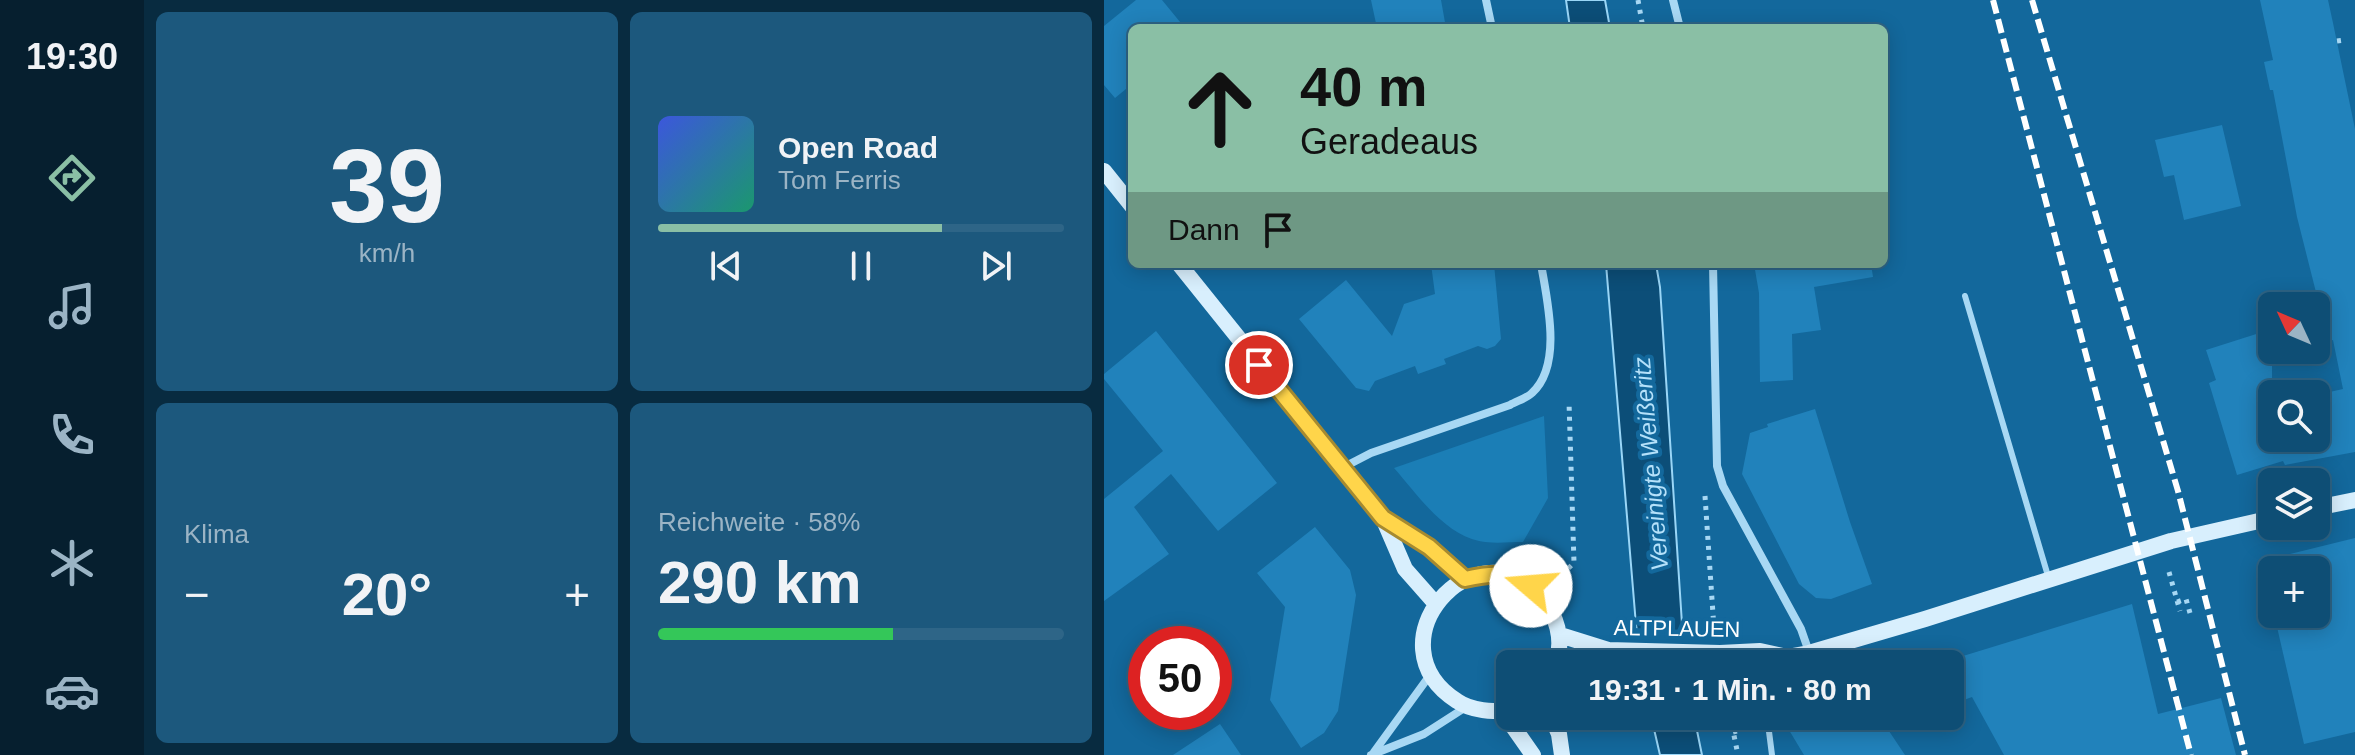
<!DOCTYPE html>
<html lang="de">
<head>
<meta charset="utf-8">
<style>
  body { margin:0; font-family:Helvetica,sans-serif; background:#1c587d; color:#f1f3f6; height:100vh; display:flex; flex-direction:column; font-size:30px; white-space:nowrap }
  * { box-sizing:border-box; margin:0 }
  p { font-size:26px; color:#9bb4c5 }
  .icon { flex:none; width:44px; height:44px; fill:none; stroke:currentColor; stroke-width:2; stroke-linecap:round; stroke-linejoin:round }
  .map { position:relative; flex:1; overflow:hidden }
  .drawer { display:flex; flex-direction:column; gap:12px; padding:12px; background:#082b40; width:960px }
  .drawer>* { flex:none }
  .banner { position:absolute; left:24px; top:24px; width:760px; height:244px; border-radius:12px; box-shadow:0 4px 20px #0003,0 0 0 2px #2e6587; background:#8abfa5; color:#111; overflow:hidden }
  .needle { width:52px; rotate:314deg }
  .fabs { position:absolute; left:1154px; top:292px; display:grid; gap:16px }
  .fabs a { display:grid; place-items:center; width:72px; height:72px; border-radius:12px; background:#0e4e75; box-shadow:0 4px 20px #0003,0 0 0 2px #2e6587; font-size:40px }
  .speed { position:absolute; left:24px; top:626px; display:flex; gap:16px; font-size:40px; font-weight:700; text-align:center }
  .speed>* { display:grid; place-content:center; width:104px; height:104px; border-radius:50%; background:#0e4e75; box-shadow:0 4px 20px #0003,0 0 0 2px #2e6587; line-height:1 }
  .speed .limit { border:12px solid #d22; background:#fff; color:#111 }
  .pin { position:absolute; display:grid; place-items:center; width:68px; height:68px; color:#fff; margin:-34px; border:4px solid #fff; border-radius:50%; box-shadow:0 2px 8px #0007 }
  .me { position:absolute; width:88px; margin:-44px; rotate:288deg; stroke-linejoin:round; filter:drop-shadow(0 0 6px #0008) }
  .turn { display:flex; align-items:center; gap:28px; height:168px; padding:0 40px; font-size:36px }
  .turn .icon { width:104px; height:104px; stroke-width:2.5 }
  .turn b { display:block; font-size:56px; line-height:68px }
  .then { display:flex; align-items:center; height:76px; padding:0 40px; background:#0003; gap:16px; font-size:30px }
  .big { font-size:60px; font-weight:800; line-height:1.1 }
  .drawer .tile { flex:1; display:flex; flex-direction:column; justify-content:center; gap:12px; min-width:0; padding:0 28px; border-radius:12px; background:#1c587d }
  .drawer .dial { align-items:center; gap:0 }
  .dial b { font-size:104px; line-height:1 }
  .song { display:flex; align-items:center; gap:24px }
  .cover { width:96px; height:96px; border-radius:12px; background:linear-gradient(135deg,hsl(230 70% 55%),hsl(160 70% 35%)) }
  .played { height:8px; border-radius:4px; background:linear-gradient(90deg,#8abfa5 70%,#2e6587 70%) }
  .keys { display:flex; justify-content:space-around; direction:ltr }
  .heat { display:flex; justify-content:space-between; align-items:center; font-size:44px; direction:ltr }
  .charge { height:12px; border-radius:6px; background:linear-gradient(90deg,#34c759 58%,#2e6587 0) }
  .drawer .tiles { flex:1; display:grid; gap:12px; grid-template-columns:repeat(2,1fr) }
  .trip { position:absolute; left:392px; top:650px; width:468px; height:80px; border-radius:12px; background:#0e4e75; box-shadow:0 4px 20px #0003,0 0 0 2px #2e6587; font-weight:800; line-height:80px; text-align:center }
  main { display:flex; flex:1; min-height:0 }
  .tab-bar { display:flex; flex-direction:column; width:144px; justify-content:space-around; align-items:center; background:#061f2f; color:#9bb4c5 }
  .tab-bar .icon { width:56px; height:56px }
  .tab-bar .selected { color:#8abfa5 }
  .tab-bar b { font-size:36px; color:#f1f3f6 }
  .map>svg:first-child { display:block }
  .green { fill:#1b7eb6 }
  .water { fill:#0c4e78; stroke:#9ad6f7; stroke-width:2 }
  .pier { fill:#13689c }
  .building { fill:#2182bb }
  .lines { fill:none; stroke-linecap:round; stroke-linejoin:round }
  .path { stroke:#a8d8f4; stroke-width:5; stroke-dasharray:4 6; stroke-linecap:butt }
  .lane { stroke:#a8d8f4; stroke-width:6 }
  .street { stroke:#a8d8f4; stroke-width:8 }
  .secondary { stroke:#d8effd; stroke-width:16 }
  .rail { stroke:#fff; stroke-width:6; stroke-dasharray:14 6; stroke-linecap:butt }
  .route-casing { stroke:#a68a30; stroke-width:20 }
  .route { stroke:#ffd54a; stroke-width:14 }
  .labels { text-anchor:middle; stroke-width:8; stroke-linejoin:round; paint-order:stroke }
  .street-label { font-size:22px; fill:#fff; stroke:#13689c }
  .water-label { font-size:24px; font-style:italic; fill:#b5e1fa; stroke:#13689c }
</style>
</head>
<body>
<main>
<nav class="tab-bar">
<b>19:30</b>
<svg class="icon selected" aria-label="directions" viewBox="0 0 24 24"><path d="M12 3l9 9-9 9-9-9zM9 14v-3h6M13 9l2 2-2 2"/></svg>
<svg class="icon" aria-label="music" viewBox="0 0 24 24"><path d="M9 18V5l10-2v13"/><circle cx="6" cy="18" r="3"/><circle cx="16" cy="16" r="3"/></svg>
<svg class="icon" aria-label="phone" viewBox="0 0 24 24"><path d="M5 4h4l2 5-3 2q2 4 5 5l2-3 5 2v4C11 20 4 13 5 4z"/></svg>
<svg class="icon" aria-label="climate" viewBox="0 0 24 24"><path d="M12 3v18M4 7l16 10M4 17L20 7"/></svg>
<svg class="icon" aria-label="car" viewBox="0 0 24 24"><path d="M5 17H2v-5l4-1 3-4h7l3 4 3 1v5h-3M9 17h6M6 11h13"/><circle cx="7" cy="17" r="2"/><circle cx="17" cy="17" r="2"/></svg>
</nav>
<section class="drawer">
<div class="tiles">
<div class="tile dial"><b>39</b><p>km/h</p></div>
<div class="tile">
<div class="song"><i class="cover"></i><div><b>Open Road</b><p>Tom Ferris</p></div></div>
<div class="played"></div>
<div class="keys"><svg class="icon" aria-label="previous" viewBox="0 0 24 24"><path d="M18 5L8 12l10 7zM5 5v14"/></svg><svg class="icon" aria-label="pause" viewBox="0 0 24 24"><path d="M8 5v14M16 5v14"/></svg><svg class="icon" aria-label="next" viewBox="0 0 24 24"><path d="M6 5l10 7-10 7zM19 5v14"/></svg></div>
</div>
<div class="tile"><p>Klima</p>
<div class="heat"><a>−</a><b class="big">20°</b><a>+</a></div>
</div>
<div class="tile"><p>Reichweite · 58%</p><b class="big">290 km</b><div class="charge"></div></div>
</div>
</section>
<div class="map">
<svg width="1251" height="755" viewBox="0 0 1251 755">
  <rect width="100%" height="100%" fill="#13689c"/>
  <!-- green -->
  <path class="green" d="M 440,416 L 444,498 L 419,542 C 405,542 388,544 375,541 C 339,533 313,494 290,468 Z"/>
  <!-- water -->
  <path class="water" d="M 462,0 L 501,0 L 506,28 L 466,28 Z
    M 502,264 L 552,264 L 556,287 L 578,624 L 583,664 L 538,664 L 532,625 Z
    M 547,716 L 590,716 L 598,755 L 556,755 Z"/>
  <!-- pier -->
  <path class="pier" d="M 529,628 L 583,630 L 587,664 L 534,664 Z"/>
  <!-- building -->
  <path class="building" d="M 32,0 L 58,0 L 81,28 L 28,28 L 28,84 L 11,98 L 0,85 L 0,26 Z
    M 267,0 L 337,0 L 342,28 L 273,28 Z
    M 1156,0 L 1224,0 L 1229,23 L 1251,129 L 1251,452 L 1181,465 L 1179,461 L 1133,475 L 1105,383 L 1112,380 L 1102,350 L 1168,329 L 1168,350 L 1192,350 L 1168,356 L 1168,438 L 1212,438 L 1212,395 L 1239,389 L 1229,340 L 1212,345 L 1212,318 L 1218,316 L 1193,217 L 1169,90 L 1166,90 L 1160,62 L 1169,60 Z
    M 1118,125 L 1137,206 L 1080,220 L 1070,175 L 1060,177 L 1051,140 Z
    M 327,264 L 390,264 L 397,339 L 391,346 L 383,349 L 374,346 L 340,359 L 342,364 L 314,374 L 311,366 L 271,381 L 265,391 L 252,388 L 195,319 L 242,280 L 288,336 L 300,304 L 331,294 Z
    M 650,264 L 767,264 L 769,277 L 710,287 L 717,330 L 688,334 L 689,380 L 656,382 L 655,293 Z
    M 52,331 L 173,483 L 114,531 L 67,474 L 30,507 L 65,554 L 0,601 L 0,499 L 59,451 L 0,379 L 0,374 Z
    M 711,409 L 746,522 L 768,584 L 727,599 L 712,598 L 695,584 L 638,474 L 646,433 L 664,427 L 663,424 Z
    M 211,527 L 246,570 L 252,595 L 234,711 L 220,733 L 197,748 L 166,700 L 181,607 L 153,573 Z
    M 1251,538 L 1251,732 L 1200,744 L 1170,614 L 1212,614 L 1212,570 L 1168,570 L 1168,606 L 1157,561 Z
    M 1028,604 L 1054,714 L 1117,698 L 1132,755 L 900,755 L 868,697 L 846,705 L 846,660 Z
    M 703,716 L 775,716 L 801,755 L 700,755 L 685,730 Z
    M 116,724 L 137,755 L 69,755 Z"/>
  <g class="lines">
    <!-- path -->
    <path class="path" d="M 534,0 L 539,28
      M 1233,41 L 1240,40
      M 601,496 L 610,629
      M 1065,572 L 1076,611
      M 457,575 L 470,563 L 465,402
      M 1073,602 L 1082,599 L 1086,613
      M 626,716 L 634,755
      M 629,732 L 648,727"/>
    <!-- lane -->
    <path class="lane" d="M 861,296 L 944,576
      M 663,716 L 668,755"/>
    <!-- street -->
    <path class="street" d="M 382,0 L 388,28
      M 569,0 L 576,28
      M 609,264 L 613,466 L 619,486 L 697,629 L 705,652
      M 238,468 L 267,453 L 406,405 C 413,401 423,398 428,393 C 459,365 443,300 437,264
      M 270,752 L 326,675
      M 267,755 L 320,734 L 362,707"/>
    <!-- secondary -->
    <path class="secondary" d="M 0,171 L 28,206
      M 75,264 L 279,518 L 301,569 L 331,603
      M 1212,508 L 1251,500
      M 279,518 L 325,547 L 361,579
      M 456,635 L 504,650 L 616,653 L 656,651 L 683,657 L 705,653 L 821,619 L 1067,541 L 1168,518
      M 406,708 C 391,714 366,710 353,701 C 264,644 370,522 436,596 C 453,615 460,639 452,664
      M 398,711 L 429,755
      M 447,716 L 455,734 L 458,755"/>
    <!-- rail -->
    <path class="rail" d="M 889,0 L 1087,755
      M 928,0 L 1074,491 L 1141,755"/>
  </g>
  <g class="lines">
    <!-- route casing -->
    <g class="route-casing">
      <path id="route" d="M 155,365 L 279,518 L 325,547 L 361,579 C 389,573 402,572 427,586"/>
    </g>
    <!-- route -->
    <use href="#route" class="route"/>
  </g>
  <g class="labels">
    <!-- street labels -->
    <g class="street-label">
      <text transform="translate(573 628) rotate(1)" y="8">ALTPLAUEN</text>
    </g>
    <!-- water labels -->
    <g class="water-label">
      <text transform="translate(547 464) rotate(-95)" y="8">Vereinigte Weißeritz</text>
    </g>
  </g>
</svg>
<div class="fabs">
<a><svg class="needle" viewBox="-14 -14 28 28"><path d="M0-13l5 13h-10z" fill="#e53935"/><path d="M0 13l5-13h-10z" fill="#9bb4c5"/></svg></a>
<a><svg class="icon" aria-label="search" viewBox="0 0 24 24"><circle cx="10" cy="10" r="6"/><path d="M15 15l6 6"/></svg></a>
<a><svg class="icon" aria-label="layers" viewBox="0 0 24 24"><path d="M12 4l9 5-9 5-9-5zM3 14l9 5 9-5"/></svg></a>
<a>+</a>
</div>
<div class="speed"><div class="limit">50</div></div>
<div class="pin" style="left:155px;top:365px;background:#d93025"><svg class="icon" aria-label="arrive" viewBox="0 0 24 24"><path d="M6 21V4h12l-3 4 3 4H6"/></svg></div>
<svg class="me" style="left:427px;top:586px" viewBox="-20 -20 40 40"><circle r="19" fill="#fff"/><path d="M0-13L10 11 0 6-10 11z" fill="#ffd54a"/></svg>
<div class="trip">19:31 · 1 Min. · 80 m</div>
<div class="banner">
<div class="turn"><svg class="icon" aria-label="ahead" viewBox="0 0 24 24"><path d="M12 20V5M6 11l6-6 6 6"/></svg><div><b>40 m</b>Geradeaus</div></div>
<div class="then">Dann<svg class="icon" aria-label="arrive" viewBox="0 0 24 24"><path d="M6 21V4h12l-3 4 3 4H6"/></svg></div>
</div>
</div>
</main>
</body>
</html>
